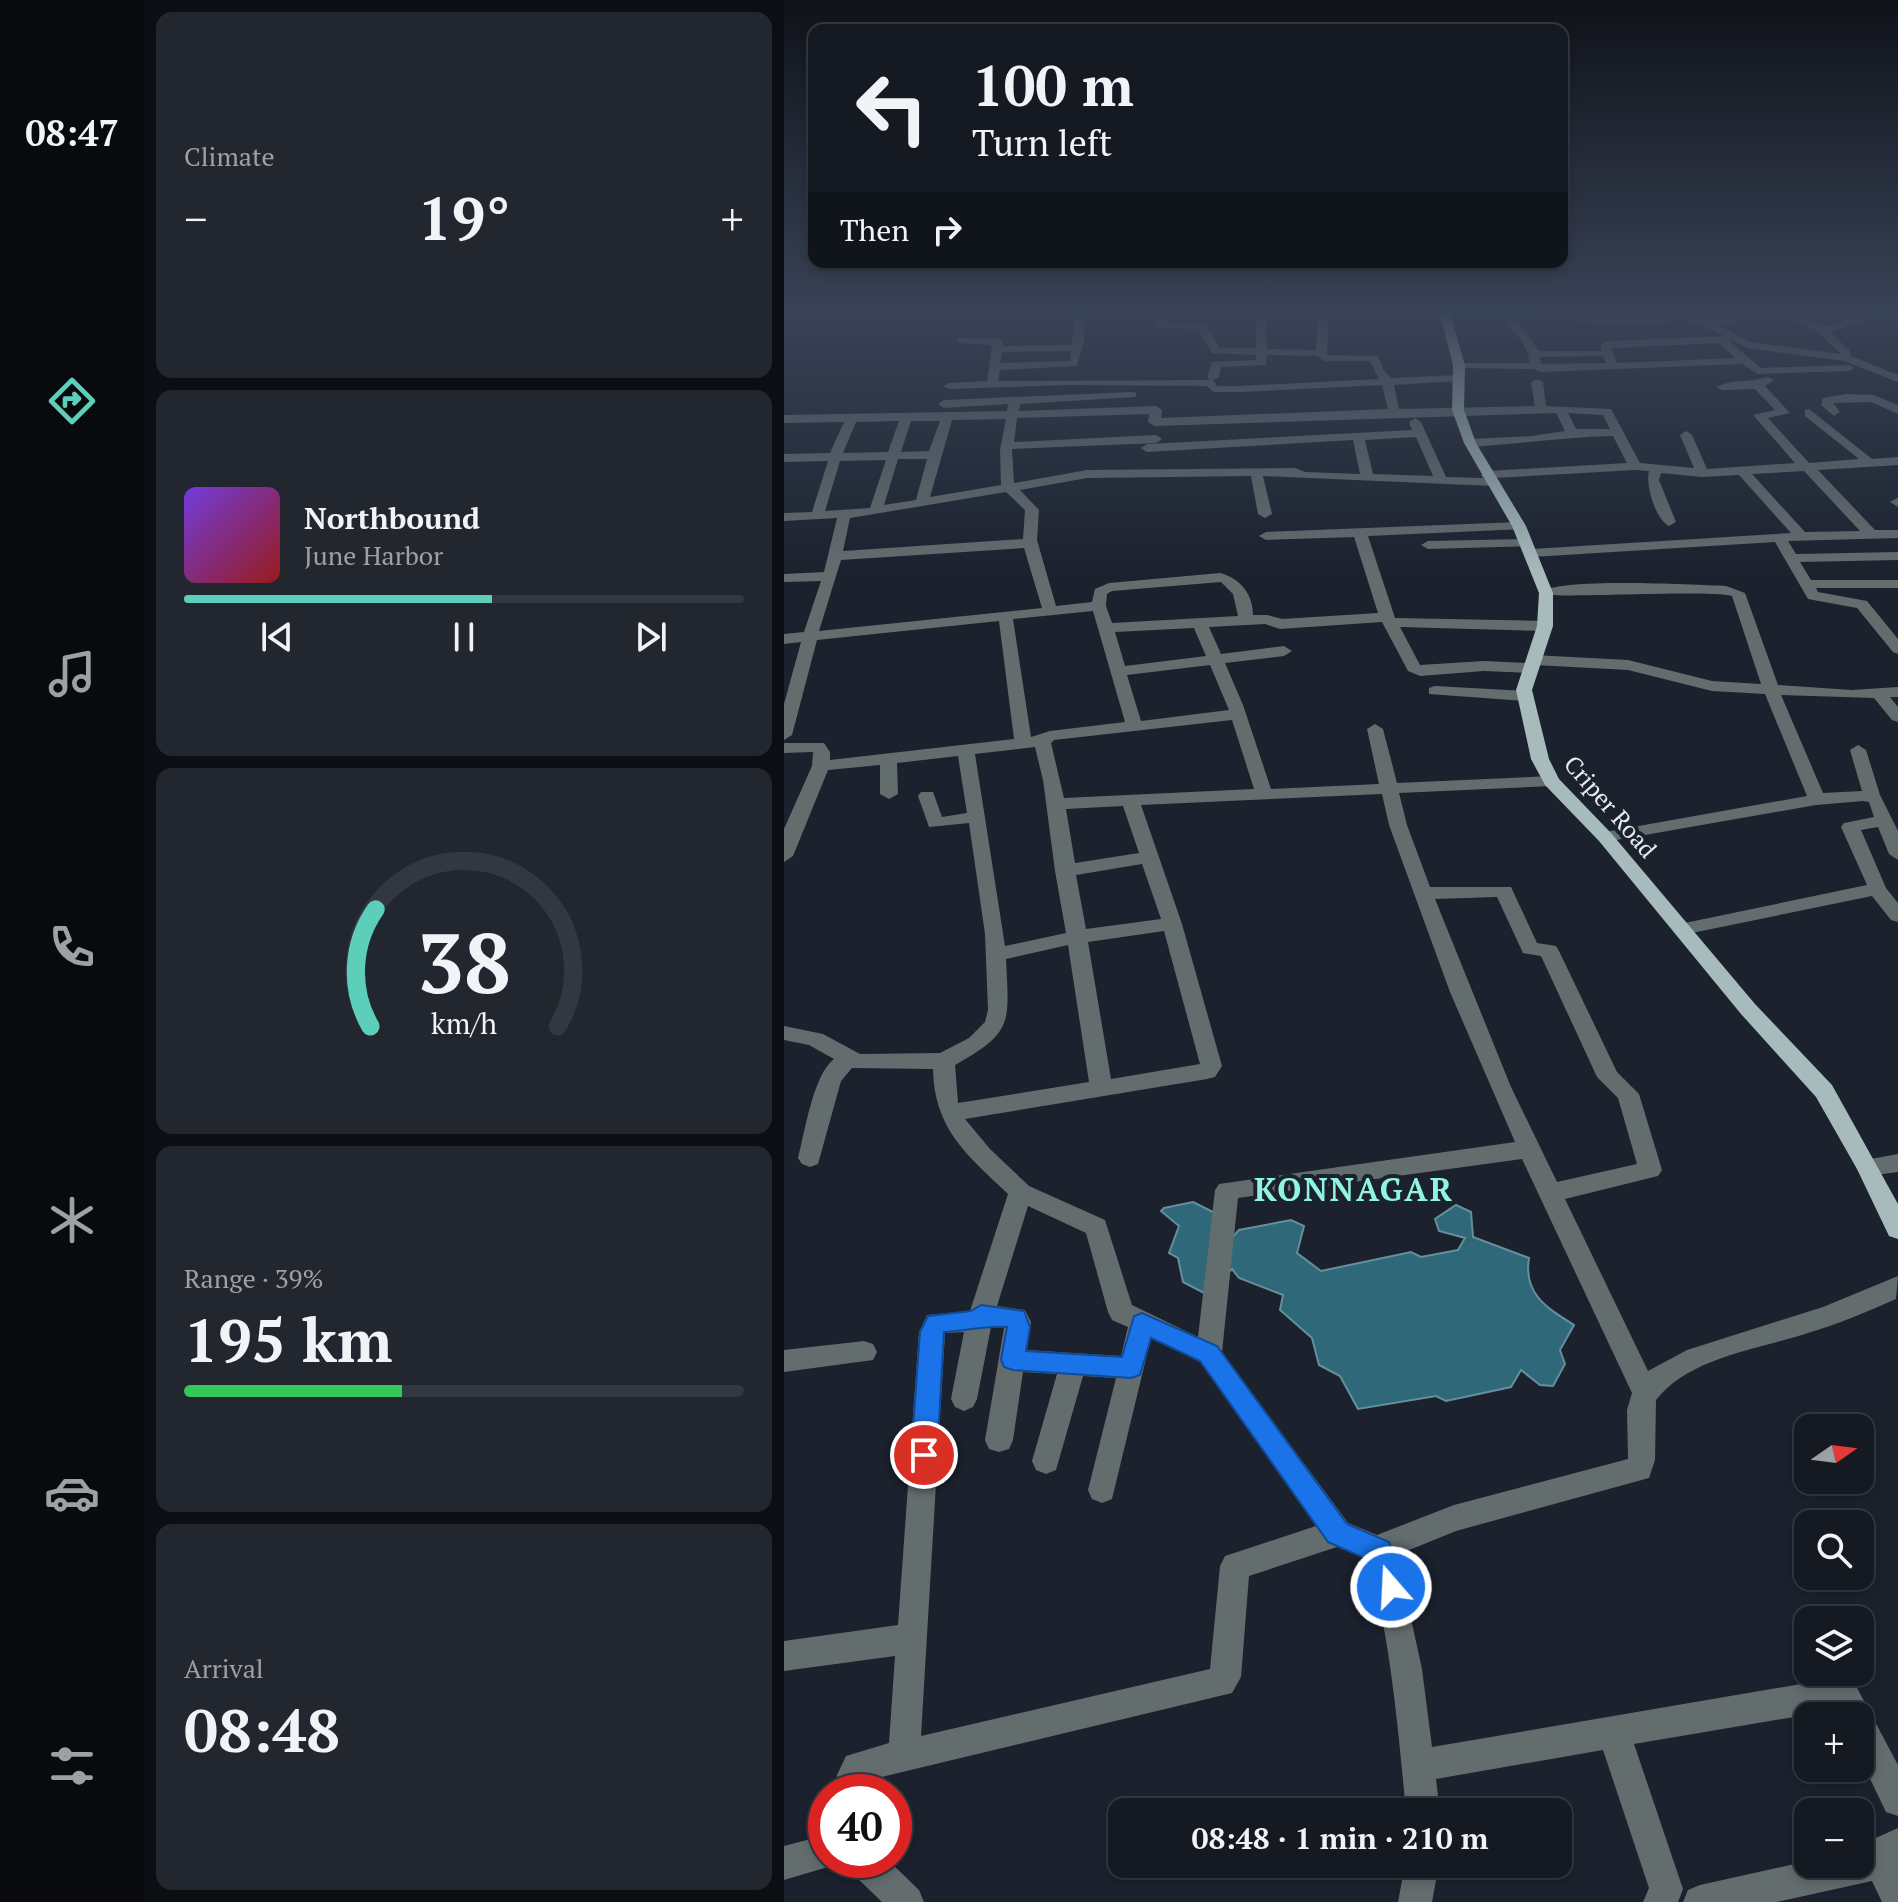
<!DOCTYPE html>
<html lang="en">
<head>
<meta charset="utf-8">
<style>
  body { margin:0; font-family:"PT Serif",serif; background:#21262f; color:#f1f3f6; height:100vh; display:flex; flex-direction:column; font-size:30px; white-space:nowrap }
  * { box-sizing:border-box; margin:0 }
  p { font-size:26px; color:#9da0a5 }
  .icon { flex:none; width:44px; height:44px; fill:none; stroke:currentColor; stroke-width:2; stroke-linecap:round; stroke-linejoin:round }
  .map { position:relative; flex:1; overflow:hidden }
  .sheet { display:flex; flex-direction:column; gap:12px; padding:12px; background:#0b0e13; width:640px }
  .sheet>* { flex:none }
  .guide { position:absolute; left:24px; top:24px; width:760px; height:244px; border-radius:16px; box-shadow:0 4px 12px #0003,0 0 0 2px #333840; background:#141922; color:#f1f3f6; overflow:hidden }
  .needle { width:52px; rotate:76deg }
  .fabs { position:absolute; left:1010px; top:1414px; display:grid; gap:16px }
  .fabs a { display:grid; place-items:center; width:80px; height:80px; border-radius:16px; background:#141922; box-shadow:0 4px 12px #0003,0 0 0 2px #333840; font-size:40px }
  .speed { position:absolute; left:24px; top:1774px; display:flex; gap:16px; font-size:40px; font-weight:700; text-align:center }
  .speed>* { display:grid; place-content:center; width:104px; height:104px; border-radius:50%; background:#141922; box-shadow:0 4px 12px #0003,0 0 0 2px #333840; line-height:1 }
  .speed .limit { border:12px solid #d22; background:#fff; color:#111 }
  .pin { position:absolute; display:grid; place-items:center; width:68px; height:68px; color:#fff; margin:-34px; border:4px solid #fff; border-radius:50%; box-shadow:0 2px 8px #0007 }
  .me { position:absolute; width:88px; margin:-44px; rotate:341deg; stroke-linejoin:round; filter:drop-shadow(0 0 6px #0008) }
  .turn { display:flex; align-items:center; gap:28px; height:168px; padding:0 32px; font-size:36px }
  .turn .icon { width:104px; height:104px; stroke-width:2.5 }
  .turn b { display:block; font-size:56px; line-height:68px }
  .then { display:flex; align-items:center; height:76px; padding:0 32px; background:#0003; gap:16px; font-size:30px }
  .big { font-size:60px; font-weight:600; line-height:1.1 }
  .sheet .tile { flex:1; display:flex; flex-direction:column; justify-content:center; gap:12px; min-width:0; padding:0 28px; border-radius:16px; background:#21262f }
  .sheet .dial { align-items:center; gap:0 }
  .dial svg { height:208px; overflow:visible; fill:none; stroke:#333840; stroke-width:7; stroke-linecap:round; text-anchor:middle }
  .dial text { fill:#f1f3f6; stroke:none }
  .song { display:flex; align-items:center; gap:24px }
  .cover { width:96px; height:96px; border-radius:12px; background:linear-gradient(135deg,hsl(260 70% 55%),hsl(0 70% 35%)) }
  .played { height:8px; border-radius:4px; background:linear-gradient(90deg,#5dceb9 55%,#333840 55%) }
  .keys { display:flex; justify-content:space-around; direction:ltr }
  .heat { display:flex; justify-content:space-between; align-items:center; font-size:44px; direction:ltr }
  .charge { height:12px; border-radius:6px; background:linear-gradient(90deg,#34c759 39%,#333840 0) }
  .trip { position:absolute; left:324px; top:1798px; width:464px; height:80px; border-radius:16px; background:#141922; box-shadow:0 4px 12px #0003,0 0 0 2px #333840; font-weight:600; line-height:80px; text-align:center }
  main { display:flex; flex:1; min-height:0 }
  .tab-bar { display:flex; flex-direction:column; width:144px; justify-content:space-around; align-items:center; background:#080a0e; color:#9da0a5 }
  .tab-bar .icon { width:56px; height:56px }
  .tab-bar .active { color:#5dceb9 }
  .tab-bar b { font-size:36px; color:#f1f3f6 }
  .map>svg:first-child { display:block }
  .water { fill:#2f6878; stroke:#668f9d; stroke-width:2 }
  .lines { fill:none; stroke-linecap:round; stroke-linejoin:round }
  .minor { fill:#646d6e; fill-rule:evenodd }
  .major { fill:#a8bbbc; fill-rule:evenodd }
  .route { fill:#1a73e8; stroke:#114b97; stroke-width:2 }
  .labels { text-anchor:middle; stroke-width:8; stroke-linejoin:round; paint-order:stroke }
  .street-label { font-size:24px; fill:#e7eaf3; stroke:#1b212d }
  .district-label { font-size:32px; font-weight:bold; letter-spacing:2px; fill:#8ff5e0; stroke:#1b212d }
</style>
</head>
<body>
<main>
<nav class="tab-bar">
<b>08:47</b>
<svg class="icon active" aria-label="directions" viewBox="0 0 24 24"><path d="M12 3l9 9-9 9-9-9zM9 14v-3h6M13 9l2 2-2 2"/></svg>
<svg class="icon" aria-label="music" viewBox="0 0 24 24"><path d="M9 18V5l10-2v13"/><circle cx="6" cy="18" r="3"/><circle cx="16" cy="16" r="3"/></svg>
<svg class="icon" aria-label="phone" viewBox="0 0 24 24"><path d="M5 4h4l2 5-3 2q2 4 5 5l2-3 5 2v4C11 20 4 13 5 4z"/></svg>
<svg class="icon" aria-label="climate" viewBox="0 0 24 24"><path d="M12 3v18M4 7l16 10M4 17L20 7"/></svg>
<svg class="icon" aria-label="car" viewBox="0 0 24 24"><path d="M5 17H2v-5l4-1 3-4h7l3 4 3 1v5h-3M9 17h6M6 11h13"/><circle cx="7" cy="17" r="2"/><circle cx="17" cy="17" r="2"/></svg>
<svg class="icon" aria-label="filters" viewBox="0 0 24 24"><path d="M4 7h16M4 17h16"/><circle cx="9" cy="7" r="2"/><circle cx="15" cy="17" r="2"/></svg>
</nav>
<section class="sheet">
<div class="tile"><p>Climate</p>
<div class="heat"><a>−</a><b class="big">19°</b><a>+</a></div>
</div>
<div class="tile">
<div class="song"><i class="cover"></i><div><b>Northbound</b><p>June Harbor</p></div></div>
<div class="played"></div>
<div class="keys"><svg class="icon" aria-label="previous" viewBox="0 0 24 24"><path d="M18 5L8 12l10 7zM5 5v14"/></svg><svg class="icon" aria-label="pause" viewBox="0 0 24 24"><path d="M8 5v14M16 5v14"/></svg><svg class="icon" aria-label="next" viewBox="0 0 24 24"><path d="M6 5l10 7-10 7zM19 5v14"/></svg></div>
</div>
<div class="tile dial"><svg viewBox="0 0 100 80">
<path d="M14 69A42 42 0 1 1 86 69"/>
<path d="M14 69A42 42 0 0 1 16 24" stroke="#5dceb9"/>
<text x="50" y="56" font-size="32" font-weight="700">38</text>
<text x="50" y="72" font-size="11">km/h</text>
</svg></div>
<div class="tile"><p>Range · 39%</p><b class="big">195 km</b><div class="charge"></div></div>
<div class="tile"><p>Arrival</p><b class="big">08:48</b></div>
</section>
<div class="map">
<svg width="1114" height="1902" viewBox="0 0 1114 1902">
  <rect width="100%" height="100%" fill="#1b212d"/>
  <!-- water -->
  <path class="water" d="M 409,1202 L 431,1213 L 442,1244 L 455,1230 L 507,1220 L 520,1226 L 513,1253 L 537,1271 L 627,1252 L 637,1257 L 674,1250 L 681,1238 L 655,1231 L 651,1219 L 672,1205 L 687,1212 L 689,1237 L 745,1258 C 739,1294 763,1308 790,1325 L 776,1350 L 781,1364 L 769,1386 L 756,1385 L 737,1370 L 727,1387 L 662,1401 L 652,1396 L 574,1409 L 556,1376 L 535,1365 L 528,1338 L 496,1310 L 499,1295 L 455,1278 L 448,1269 L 422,1294 L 399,1282 L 394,1258 L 385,1253 L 395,1226 L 377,1211 L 380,1208 Z"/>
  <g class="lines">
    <!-- minor -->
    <path class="minor" d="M 291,310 L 301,310 L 300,340 L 293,366 L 216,370 L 214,381 L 426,380 L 423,377 L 428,362 L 472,360 L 472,355 L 428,353 L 414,329 L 375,328 L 367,310 L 377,310 L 383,323 L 422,324 L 436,348 L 472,348 L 471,310 L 481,310 L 483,349 L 532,350 L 535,310 L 545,310 L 543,355 L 594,356 L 600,371 L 607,378 L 675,375 L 681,378 L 675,381 L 610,385 L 615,409 L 751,406 L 747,382 L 753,379 L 759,382 L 762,406 L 827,409 L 856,463 L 910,468 L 896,435 L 902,431 L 908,435 L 923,469 L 1011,463 L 969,415 L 991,410 L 971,389 L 938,390 L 932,387 C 944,380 968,382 984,377 L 990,380 L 981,386 L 1006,413 L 984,418 L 1025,463 L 1075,459 L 1021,416 L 1021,410 L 1025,409 L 1088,459 L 1114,457 L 1114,465 L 1034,470 L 1091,530 L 1114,530 L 1114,538 L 1004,541 L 1012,554 L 1114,552 L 1114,560 L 1016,562 L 1027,580 L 1114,580 L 1114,588 L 1032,588 L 1034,592 L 1083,601 L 1114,639 L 1114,654 L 1109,652 L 1073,608 L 1024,599 L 991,542 L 748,557 L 741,553 L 748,549 L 1007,533 L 955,475 L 918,477 L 877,473 L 875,480 L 892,522 L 885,526 C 872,520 861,485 865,471 L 851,470 L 710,478 L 715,482 L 709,486 L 479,476 L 488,514 L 481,518 L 474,514 L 467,476 L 303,478 L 236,490 L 255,510 L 253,540 L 272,606 L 308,602 L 311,589 L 325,583 L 436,573 C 456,578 469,594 469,615 L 483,615 L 498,619 L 594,613 L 570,537 L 482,540 L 475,536 L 482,532 L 735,522 L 740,523 L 740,529 L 584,536 L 611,618 L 761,621 L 769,626 L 761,631 L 616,627 L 636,665 L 700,661 L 743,663 L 743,657 L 749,655 L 844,660 L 928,681 L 977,684 L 948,596 C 918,589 763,600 755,593 C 774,577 909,585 942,586 L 961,593 L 994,685 L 1068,690 L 1114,687 L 1114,697 L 1106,697 L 1114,707 L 1114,722 L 1108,720 L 1090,698 L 997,695 L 1039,793 L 1078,791 L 1066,750 L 1074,745 L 1082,750 L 1096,795 L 1114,831 L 1114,860 L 1105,854 L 1094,827 L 1077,830 L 1102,888 L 1114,903 L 1114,922 L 1107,920 L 1088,896 L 898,935 L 891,933 L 888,929 L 891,925 L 1083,885 L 1057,827 L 1060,823 L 1090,817 L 1085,802 L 1079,801 L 1032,805 L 821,842 L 812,837 L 821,832 L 1023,796 L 981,694 L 928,691 L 844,670 L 751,665 L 751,671 L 745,673 L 700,671 L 636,676 L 624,671 L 598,622 L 496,629 L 481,624 L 425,627 L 437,654 L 500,646 L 508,651 L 500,656 L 441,663 L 459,705 L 487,789 L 595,784 L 583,729 L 591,724 L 599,729 L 613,783 L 767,776 L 776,781 L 767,786 L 615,793 L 623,825 L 646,887 L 727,887 L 753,943 L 772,946 L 775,951 L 833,1072 L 855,1094 L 878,1170 L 874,1176 L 781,1199 L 864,1371 L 903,1350 L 1039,1307 L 1114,1276 L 1112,1299 C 1083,1312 1054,1324 1024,1333 C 976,1349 905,1357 872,1400 L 871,1460 L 865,1478 L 672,1531 L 613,1555 L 638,1669 L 648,1747 L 1052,1678 L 1072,1686 L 1114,1765 L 1114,1816 L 1102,1812 L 1076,1758 L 1076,1716 L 1054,1716 L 1051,1710 L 850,1744 L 899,1889 L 894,1902 L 859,1902 L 865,1888 L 819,1750 L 652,1779 L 656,1812 L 622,1812 C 614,1728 607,1643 585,1560 L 553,1547 L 465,1576 L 457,1677 L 448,1693 L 85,1780 L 85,1792 L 53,1792 L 53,1775 L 62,1756 L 105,1743 L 111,1656 L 0,1671 L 0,1641 L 114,1625 L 135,1332 L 143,1315 L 186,1311 L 224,1194 C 183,1155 150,1129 149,1069 L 68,1068 L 57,1081 L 34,1164 L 26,1167 L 18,1164 L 14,1158 C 21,1132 29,1075 50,1059 L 25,1045 L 0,1040 L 0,1026 L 39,1034 L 76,1054 L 156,1053 L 185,1038 L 201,1022 L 204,1010 L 201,934 L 185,823 L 145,827 L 134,796 L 137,792 L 149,792 L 158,817 L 183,813 L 174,756 L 113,763 L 114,794 L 105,799 L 96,794 L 96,765 L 44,770 L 9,856 L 0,862 L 0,829 L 28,766 L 29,752 L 0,753 L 0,743 L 40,743 L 46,752 L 46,760 L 230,739 L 215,621 L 33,640 L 8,735 L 0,740 L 0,704 L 17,642 L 0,644 L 0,634 L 20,632 L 37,581 L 0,582 L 0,574 L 40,572 L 53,518 L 0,521 L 0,513 L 28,512 L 44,461 L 0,462 L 0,454 L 46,453 L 60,422 L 0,423 L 0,415 L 223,411 L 224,404 L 160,408 L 154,404 L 160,400 L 348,392 L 352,393 L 352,397 L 236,404 L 235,411 L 372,406 L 378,410 L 377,418 L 604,409 L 598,385 L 455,392 L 430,392 L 423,386 L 284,385 L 165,389 L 159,386 L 165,383 L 203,381 L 208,345 L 178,343 L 173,340 L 174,338 L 214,339 L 218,340 L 219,346 L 288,345 ZM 287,351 L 286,361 L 216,363 L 218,352 ZM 483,355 L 533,356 L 540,361 L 586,361 L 595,379 L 455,386 L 433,386 L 429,380 L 435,377 L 437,367 L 482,365 ZM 772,413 L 781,431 L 748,436 L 686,439 L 680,443 L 686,447 C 734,444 781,437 829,436 L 843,463 L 703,471 L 697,475 L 699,478 L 662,477 L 637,422 L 631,418 L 625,422 L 628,430 L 363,444 L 357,448 L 363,452 L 569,440 L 576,474 L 521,472 L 511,468 L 303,470 L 230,483 L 228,449 L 372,443 L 378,439 L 372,435 L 230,442 L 233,418 L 365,414 L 364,422 L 370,426 ZM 784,413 L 819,415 L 826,429 L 792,429 ZM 222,419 L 216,450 L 217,485 L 146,497 L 168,420 ZM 115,421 L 104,452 L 59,453 L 72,422 ZM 127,421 L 156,421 L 145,451 L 117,452 ZM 632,437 L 649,476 L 589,474 L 581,440 ZM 114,459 L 143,459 L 132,500 L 100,505 ZM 102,460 L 86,508 L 41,511 L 56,461 ZM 1020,471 L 1076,531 L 1021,532 L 968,474 ZM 222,492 L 241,510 L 239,539 L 59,551 L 66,518 ZM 240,548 L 258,608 L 35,631 L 57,560 ZM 437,582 L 449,594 L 454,616 L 328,623 L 322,606 L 323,594 L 328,591 ZM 309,611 L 341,722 L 266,731 L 247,737 L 229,619 ZM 410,628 L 422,656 L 341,666 L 331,632 ZM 426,665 L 445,710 L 357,721 L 343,675 ZM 448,720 L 470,789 L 280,798 L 267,743 L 270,740 ZM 251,747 L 259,780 L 271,871 L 282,933 L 221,946 L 191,754 ZM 598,794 L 605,825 L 666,992 L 731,1142 L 435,1184 L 431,1190 L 414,1337 L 348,1305 L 321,1220 L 245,1186 L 206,1149 L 181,1119 L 423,1079 L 431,1077 L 438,1066 L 398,924 L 357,805 ZM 339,806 L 355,853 L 291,863 L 282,809 ZM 358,864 L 377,919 L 302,929 L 292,875 ZM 713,897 L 739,953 L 757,956 L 813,1077 L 834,1098 L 853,1164 L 773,1182 L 727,1087 L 651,899 ZM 380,931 L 416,1064 L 327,1079 L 304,942 ZM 284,945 L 305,1082 L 174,1103 L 171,1065 C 230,1032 225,1023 222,959 ZM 738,1159 L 848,1393 L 843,1410 L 844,1459 L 670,1505 L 593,1535 L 564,1523 L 438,1352 L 454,1198 ZM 244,1206 L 302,1233 L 324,1312 L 328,1320 L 344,1327 L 337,1356 L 243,1350 L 247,1322 L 241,1310 L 213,1306 ZM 207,1327 L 220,1328 L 201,1440 L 205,1449 L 215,1452 L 225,1449 L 229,1440 L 239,1372 L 273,1374 L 248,1461 L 252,1470 L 262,1474 L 272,1470 L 299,1376 L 332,1378 L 304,1490 L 308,1499 L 318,1503 L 328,1499 L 367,1338 L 416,1362 L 532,1526 L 441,1556 L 436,1566 L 426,1669 L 137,1736 L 161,1333 L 180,1332 L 167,1399 L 171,1407 L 180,1411 L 189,1407 L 193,1399 Z
      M 585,310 L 614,310 L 609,313 Z
      M 655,310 C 678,310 701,309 723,310 C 772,313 853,329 893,310 L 925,321 L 963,313 L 960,310 L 971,310 L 975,317 L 935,325 L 966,342 L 1057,354 L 1035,333 L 989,310 L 1002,310 L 1040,327 L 1073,317 L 1061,310 L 1083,314 L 1112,310 L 1114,318 L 1083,320 L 1046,332 L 1066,351 L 1067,356 L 1114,375 L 1114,382 L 1060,361 L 963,348 L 947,340 L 946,342 L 977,368 L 1065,365 L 1071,368 L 1065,371 L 974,374 L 958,364 L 757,372 L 749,369 L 675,368 L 671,367 L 671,363 L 745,363 C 745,343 728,333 720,317 L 660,313 ZM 730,317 L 856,325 L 901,319 L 940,336 L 825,341 L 817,345 L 817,351 L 755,351 ZM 935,343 L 951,358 L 833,363 L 827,348 ZM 819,356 L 822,363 L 757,364 L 756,357 Z
      M 1062,394 L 1089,395 L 1114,405 L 1114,414 L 1087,402 L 1049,403 L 1056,412 L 1050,416 L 1037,405 L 1039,398 Z
      M 1113,498 L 1114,498 L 1114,507 L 1106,502 Z
      M 742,539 L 747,540 L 747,546 L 644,549 L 637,545 L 644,541 Z
      M 651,686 L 741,691 L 749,696 L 741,701 L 645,694 L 645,688 Z
      M 1114,1154 L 1114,1172 L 1084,1176 L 1076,1173 L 1072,1167 L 1076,1161 Z
      M 80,1341 L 89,1344 L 93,1352 L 89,1360 L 0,1372 L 0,1350 Z
      M 1114,1828 L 1114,1902 L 1098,1902 L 1088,1881 L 993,1902 L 899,1902 L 904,1890 L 916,1885 L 1024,1861 L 1024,1864 L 1076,1864 L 1076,1849 L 1082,1848 L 1085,1841 Z
      M 42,1835 L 42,1860 L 56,1860 L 54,1864 L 0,1880 L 0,1846 Z
      M 62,1860 L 104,1860 L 135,1890 L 140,1902 L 98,1902 L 67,1872 Z
      M 621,1864 L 655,1864 L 648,1902 L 614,1902 Z"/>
    <!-- major -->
    <path class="major" d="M 655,310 L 665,310 L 681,365 L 680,410 L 692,443 L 742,526 L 769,593 L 769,626 L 748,690 L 765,759 L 775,779 L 827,833 L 971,1004 L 1048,1085 L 1114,1204 L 1114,1239 L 1105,1236 L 1073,1169 L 1032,1097 L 957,1014 L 815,841 L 761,785 L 747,759 L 732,690 L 753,626 L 755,593 L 728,526 L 680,443 L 668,410 L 669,365 Z"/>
  </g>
  <!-- sky -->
  <linearGradient id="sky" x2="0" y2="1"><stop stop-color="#0f1219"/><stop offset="0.54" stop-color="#394357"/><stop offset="1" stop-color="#394357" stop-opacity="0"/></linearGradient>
  <rect width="1114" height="576" fill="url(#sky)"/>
  <!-- route -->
  <path class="route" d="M 197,1305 L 240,1311 L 246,1327 L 242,1351 L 338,1357 L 350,1316 L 358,1313 L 433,1346 L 563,1524 L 605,1542 L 621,1587 L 617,1597 L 607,1601 L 597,1597 L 585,1560 L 544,1542 L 416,1361 L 367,1338 L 356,1375 L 347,1378 L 229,1370 L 220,1367 L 217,1360 L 223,1327 C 203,1325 182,1331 160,1332 L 153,1455 L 149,1463 L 140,1466 L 131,1463 L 127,1455 L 136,1332 L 144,1316 L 187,1311 Z"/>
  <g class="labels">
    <!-- street labels -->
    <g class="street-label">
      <text transform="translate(826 807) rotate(49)" y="8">Criper Road</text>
    </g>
    <!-- district labels -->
    <g class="district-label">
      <text x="570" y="1201">KONNAGAR</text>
    </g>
  </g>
</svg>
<div class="fabs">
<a><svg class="needle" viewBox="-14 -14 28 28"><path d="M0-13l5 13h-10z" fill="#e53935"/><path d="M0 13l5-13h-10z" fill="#9da0a5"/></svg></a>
<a><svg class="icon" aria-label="search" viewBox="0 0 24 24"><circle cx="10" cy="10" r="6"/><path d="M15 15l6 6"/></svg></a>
<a><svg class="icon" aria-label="layers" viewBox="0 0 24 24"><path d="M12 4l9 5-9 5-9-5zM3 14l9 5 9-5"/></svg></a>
<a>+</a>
<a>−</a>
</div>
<div class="speed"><div class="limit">40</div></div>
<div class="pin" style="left:140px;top:1455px;background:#d93025"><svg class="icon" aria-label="arrive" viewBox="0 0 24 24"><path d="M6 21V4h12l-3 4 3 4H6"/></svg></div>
<svg class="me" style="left:607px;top:1587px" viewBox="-20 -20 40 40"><circle r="17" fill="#1a73e8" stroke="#fff" stroke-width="3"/><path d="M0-11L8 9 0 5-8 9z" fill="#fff"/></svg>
<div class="trip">08:48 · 1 min · 210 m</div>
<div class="guide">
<div class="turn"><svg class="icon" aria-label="left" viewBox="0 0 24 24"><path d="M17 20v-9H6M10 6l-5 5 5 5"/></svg><div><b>100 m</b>Turn left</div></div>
<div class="then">Then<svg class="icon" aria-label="right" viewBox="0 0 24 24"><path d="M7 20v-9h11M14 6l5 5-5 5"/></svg></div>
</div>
</div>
</main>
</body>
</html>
